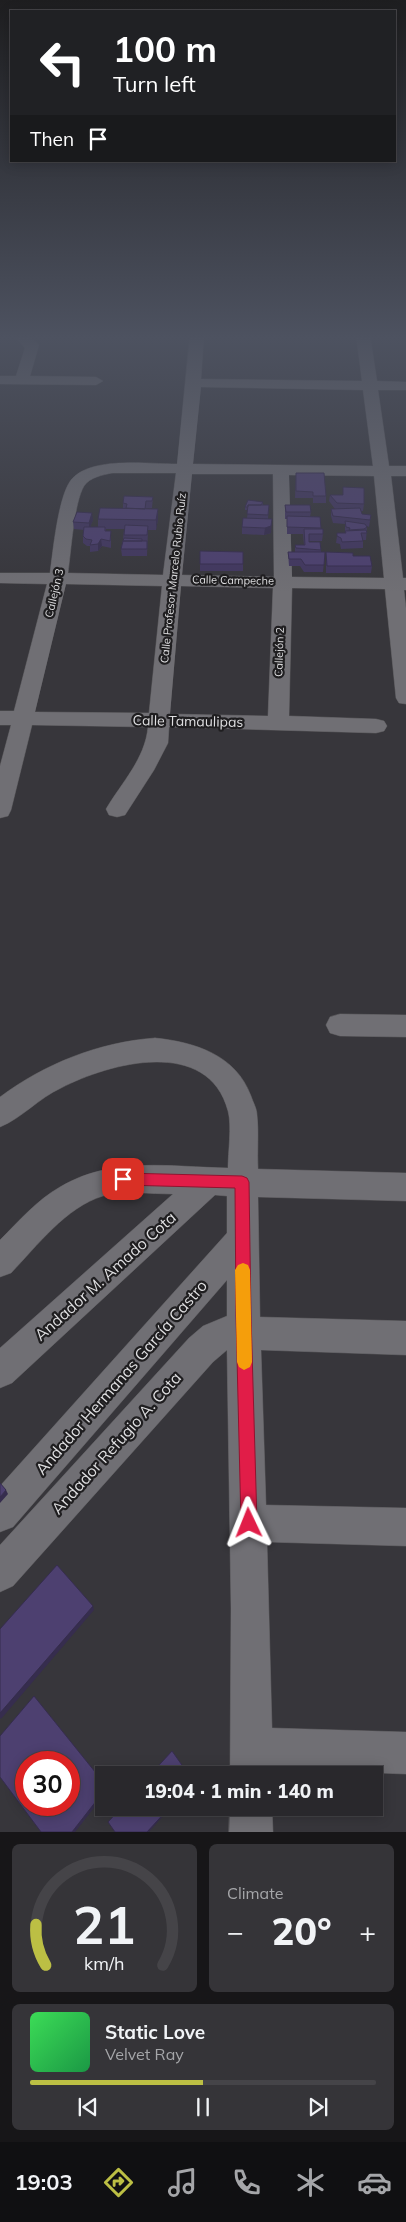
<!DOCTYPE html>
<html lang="en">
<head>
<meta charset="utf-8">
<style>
  body { margin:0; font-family:Mulish,sans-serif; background:#353438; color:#f1f3f6; height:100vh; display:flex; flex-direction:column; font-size:19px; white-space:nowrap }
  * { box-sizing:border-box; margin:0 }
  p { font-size:16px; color:#a5a6a9 }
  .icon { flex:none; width:28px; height:28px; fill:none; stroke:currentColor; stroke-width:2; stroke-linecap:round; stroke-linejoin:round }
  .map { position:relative; height:1832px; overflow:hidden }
  .sheet { display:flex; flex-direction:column; gap:12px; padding:12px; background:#171618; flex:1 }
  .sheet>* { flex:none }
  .top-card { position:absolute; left:10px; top:10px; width:386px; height:152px; border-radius:0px; box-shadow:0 2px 12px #0003,0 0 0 1px #454448; background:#202124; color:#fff; overflow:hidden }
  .speed { position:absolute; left:15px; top:1751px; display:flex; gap:10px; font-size:25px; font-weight:700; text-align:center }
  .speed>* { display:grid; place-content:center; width:65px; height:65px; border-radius:50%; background:#29282c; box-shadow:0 2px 12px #0003,0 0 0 1px #454448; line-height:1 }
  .speed .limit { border:8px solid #d22; background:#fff; color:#111 }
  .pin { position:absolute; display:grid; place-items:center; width:42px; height:42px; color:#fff; margin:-21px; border-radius:10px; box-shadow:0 2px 8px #0006 }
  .me { position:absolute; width:55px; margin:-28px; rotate:358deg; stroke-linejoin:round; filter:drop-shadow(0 0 4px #0008) }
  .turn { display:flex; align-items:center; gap:18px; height:105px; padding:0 20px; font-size:22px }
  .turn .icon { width:65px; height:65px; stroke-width:2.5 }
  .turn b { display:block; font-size:35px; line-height:42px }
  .then { display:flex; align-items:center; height:48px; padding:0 20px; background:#0003; gap:10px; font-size:19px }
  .big { font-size:38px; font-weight:800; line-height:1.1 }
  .sheet .widget { flex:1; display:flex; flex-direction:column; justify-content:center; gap:8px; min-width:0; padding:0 18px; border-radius:8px; background:#353438 }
  .sheet .dial { align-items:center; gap:0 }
  .dial svg { height:130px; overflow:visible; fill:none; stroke:#454448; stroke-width:7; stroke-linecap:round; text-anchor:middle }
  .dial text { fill:#f1f3f6; stroke:none }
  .song { display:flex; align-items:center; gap:15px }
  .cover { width:60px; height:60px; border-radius:8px; background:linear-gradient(135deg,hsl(130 70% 55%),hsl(140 70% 35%)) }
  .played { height:5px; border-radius:2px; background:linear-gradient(90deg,#bcbf44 50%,#454448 50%) }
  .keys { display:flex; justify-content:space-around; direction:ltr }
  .heat { display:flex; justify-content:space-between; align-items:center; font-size:28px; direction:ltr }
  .sheet .tiles { flex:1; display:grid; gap:12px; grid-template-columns:1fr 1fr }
  .widget:last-child { grid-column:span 2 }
  .trip { position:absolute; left:95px; top:1766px; width:288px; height:50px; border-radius:0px; background:#29282c; box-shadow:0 2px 12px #0003,0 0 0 1px #454448; font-weight:800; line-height:50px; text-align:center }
  .menu { display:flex; height:80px; justify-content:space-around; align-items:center; background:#101012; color:#a5a6a9 }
  .menu .icon { width:35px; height:35px }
  .menu .current { color:#bcbf44 }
  .menu b { font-size:22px; color:#f1f3f6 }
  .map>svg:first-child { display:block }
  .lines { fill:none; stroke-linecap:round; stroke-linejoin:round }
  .minor-casing { stroke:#555457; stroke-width:1 }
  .minor { fill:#706f74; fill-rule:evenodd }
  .wall { fill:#423760 }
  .shaded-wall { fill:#362d4e }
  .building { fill:#4d4070; stroke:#362d4e; fill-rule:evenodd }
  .route { fill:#e11d48; stroke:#92132f }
  .slow { fill:#f59e0b }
  .labels { text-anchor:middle; stroke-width:4.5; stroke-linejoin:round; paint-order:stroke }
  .far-street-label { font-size:11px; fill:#dfdfe1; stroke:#1f1e20 }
  .street-label { font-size:14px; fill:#dfdfe1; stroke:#1f1e20 }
  .near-street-label { font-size:16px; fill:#dfdfe1; stroke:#1f1e20 }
</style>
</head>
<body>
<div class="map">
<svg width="406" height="1832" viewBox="0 0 406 1832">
  <rect width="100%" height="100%" fill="#37363b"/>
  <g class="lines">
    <!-- minor casing -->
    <g class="minor-casing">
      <path id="minor" d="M 18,335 L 32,335 L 30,337 L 39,345 L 30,376 L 96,377 L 103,381 L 96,385 L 0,384 L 0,376 L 16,376 L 25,348 L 16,338 Z
        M 190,335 L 204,335 L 201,379 L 362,381 L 356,335 L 370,335 L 377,381 L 406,382 L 406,390 L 378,390 L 389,466 L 406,466 L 406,476 L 391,476 L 403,578 L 406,578 L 406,590 L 404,590 L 406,608 L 406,704 L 399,703 L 396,698 L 385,589 L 292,588 L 289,716 L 376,719 L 384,721 L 387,726 L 384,731 L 376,733 L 169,727 L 168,743 L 154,770 L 125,815 L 117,817 L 109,815 L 106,809 C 122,782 145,759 148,727 L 32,725 L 11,810 L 8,816 L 0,818 L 0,766 L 11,725 L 0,725 L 0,711 L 14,711 L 47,584 L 0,583 L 0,573 L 50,573 C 53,551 58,497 71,480 C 90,456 148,464 177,464 ZM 201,387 L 363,390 L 373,466 L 193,464 ZM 112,473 L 176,473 L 163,575 L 68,573 C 71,552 74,503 84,486 C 90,477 103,475 112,473 ZM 192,474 L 273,474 L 274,577 L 182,575 ZM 289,475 L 374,476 L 384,578 L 292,577 ZM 66,584 L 162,586 L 149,713 L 35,712 ZM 181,586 L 273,588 L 268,716 L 170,714 Z
        M 340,1014 L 406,1015 L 406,1037 L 340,1036 L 330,1033 L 326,1025 L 330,1017 Z
        M 155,1038 C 195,1042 236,1055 251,1096 C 253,1102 257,1109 257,1115 C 259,1132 257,1151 258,1169 L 406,1173 L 406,1201 L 258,1197 L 260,1317 L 406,1321 L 406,1355 L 261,1350 L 266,1505 L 406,1508 L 406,1546 L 267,1542 L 272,1728 L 406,1732 L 406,1774 L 272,1769 L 272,1775 L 230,1775 L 231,1609 L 227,1350 L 213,1362 L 13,1586 L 0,1592 L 0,1545 L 189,1338 L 203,1326 L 227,1316 L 227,1280 L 13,1527 L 0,1532 L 0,1486 L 227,1233 L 227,1196 L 215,1195 L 12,1383 L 0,1388 L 0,1348 L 173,1194 C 150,1194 125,1190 103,1196 C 66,1207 37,1246 11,1273 L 0,1277 L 0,1240 C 19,1221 37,1200 60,1187 C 112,1156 170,1167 228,1168 C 228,1152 232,1126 228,1111 C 208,1036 109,1063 61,1088 C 39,1098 22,1118 0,1127 L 0,1097 C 44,1064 99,1042 155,1038 Z
        M 230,1808 L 272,1808 L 273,1832 L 229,1832 Z"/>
    </g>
    <!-- minor -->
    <use href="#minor" class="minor"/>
  </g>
  <!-- wall -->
  <path class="wall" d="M 296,473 L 326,496 L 326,503 L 313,503 L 313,498 L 295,498 Z
    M 330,495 L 364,504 L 363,511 L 361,511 L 362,514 L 371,515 L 369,527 L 367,526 L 366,540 L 363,540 L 363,548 L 341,549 L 340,544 L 336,543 L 337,536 L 345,533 L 345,524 L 333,523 L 331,516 L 331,509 L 335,509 L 329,501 Z
    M 153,497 L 152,508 L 147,508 L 146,509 L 158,509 L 158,519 L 156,530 L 148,530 L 147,556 L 122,556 L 121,549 L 123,541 L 124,529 L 106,529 L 106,531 L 111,538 L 111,548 L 102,546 L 98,551 L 90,552 L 90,546 L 87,546 L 83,543 L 83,536 L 84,530 L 74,529 L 73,522 L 93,520 L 90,527 L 98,527 L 98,519 L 123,508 L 123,503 Z
    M 263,502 L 263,505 L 269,505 L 268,519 L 271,533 L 264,535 L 242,534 L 242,527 L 247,518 L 248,510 L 245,510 L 245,507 Z
    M 285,505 L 311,512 L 310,517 L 320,517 L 321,529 L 323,534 L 322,541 L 309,541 L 309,542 L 321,550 L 321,552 L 325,552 L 323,572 L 304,572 L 300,566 L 289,566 L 288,552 L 295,552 L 295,545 L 304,545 L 303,534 L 287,534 L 287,519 L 285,519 Z
    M 243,552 L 243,571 L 200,571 L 200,564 Z
    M 326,552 L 353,556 L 372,566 L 371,573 L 326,573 Z"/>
  <!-- shaded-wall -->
  <path class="shaded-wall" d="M 158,509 L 158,519 L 156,530 L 156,520 Z
    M 92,513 L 93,520 L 89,530 L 89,523 Z
    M 272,519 L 271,533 L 264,535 L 265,528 Z
    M 101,539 L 102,546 L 98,551 L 98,544 Z
    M 6,1490 L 8,1494 L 0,1503 L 0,1497 Z
    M 93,1606 L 94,1610 L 1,1719 L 0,1718 L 0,1713 Z
    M 104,1791 L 104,1795 L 75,1832 L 72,1832 Z
    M 169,1808 L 170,1808 L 149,1832 L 147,1832 Z"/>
  <!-- building -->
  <path class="building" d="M 296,473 L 324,473 L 326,496 L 313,496 L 313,492 L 296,491 Z
    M 343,487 L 364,488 L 364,504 L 337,503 L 330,495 L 343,495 Z
    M 124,496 L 153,497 L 152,501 L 146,501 L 145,509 L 126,508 L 127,504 L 123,503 Z
    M 248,500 L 263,502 L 261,505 L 248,505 L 248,507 L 245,507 Z
    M 248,505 L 269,505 L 268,515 L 247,514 Z
    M 285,505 L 310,505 L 311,512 L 286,512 Z
    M 100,508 L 158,509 L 156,520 L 98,519 Z
    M 360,508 L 362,514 L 371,515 L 370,520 L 333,516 L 331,509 Z
    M 77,512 L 92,513 L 89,523 L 73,522 Z
    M 287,516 L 320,517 L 321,528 L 287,527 Z
    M 243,518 L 272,519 L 271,526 L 265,528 L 242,527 Z
    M 345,521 L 365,524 L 367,527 L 364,529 L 349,530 L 350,528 L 346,527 Z
    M 125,525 L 148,526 L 147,535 L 124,535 Z
    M 84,527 L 105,527 L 105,531 L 111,531 L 110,541 L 101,539 L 98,544 L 90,545 L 92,540 L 86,539 L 83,536 Z
    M 304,529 L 323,529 L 323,534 L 309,534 L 309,542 L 320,542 L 321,550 L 296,548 L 295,545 L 305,545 Z
    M 366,530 L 367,533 L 361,533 L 363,541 L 342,542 L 341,538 L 337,536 L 337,533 L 346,533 L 345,531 Z
    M 124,538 L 142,539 L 142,541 L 123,541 Z
    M 123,541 L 147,541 L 147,549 L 121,549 Z
    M 200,551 L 243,552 L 243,564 L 200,564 Z
    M 288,552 L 325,552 L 324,565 L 305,565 L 301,559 L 289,559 Z
    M 326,552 L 353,553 L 353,556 L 370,556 L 372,566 L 327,566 Z
    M 0,1483 L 6,1490 L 0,1497 Z
    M 57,1565 L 93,1606 L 0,1713 L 0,1629 Z
    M 34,1696 L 104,1783 L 104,1791 L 72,1832 L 41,1832 L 0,1777 L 0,1736 ZM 26,1762 L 69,1762 L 69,1805 L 26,1805 Z
    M 172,1751 L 189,1775 L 150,1775 Z
    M 121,1808 L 169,1808 L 147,1832 L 115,1832 L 108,1822 Z"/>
  <!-- sky -->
  <linearGradient id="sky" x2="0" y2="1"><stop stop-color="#1e1e20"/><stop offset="0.57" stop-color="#4d5260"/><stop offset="1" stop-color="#4d5260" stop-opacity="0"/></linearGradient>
  <rect width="406" height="592" fill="url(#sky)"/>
  <!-- route -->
  <path class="route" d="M 123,1173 L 242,1176 L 247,1178 L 249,1182 L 251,1316 L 257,1523 L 255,1529 L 249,1532 L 243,1529 L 241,1523 L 236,1316 L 235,1188 L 123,1185 L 119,1183 L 117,1179 L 119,1174 Z"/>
  <!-- slow -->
  <path class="slow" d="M 243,1263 L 248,1265 L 250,1270 L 252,1362 L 250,1367 L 244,1370 L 239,1367 L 237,1362 L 235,1270 L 238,1265 Z"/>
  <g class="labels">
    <!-- far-street labels -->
    <g class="far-street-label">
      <text transform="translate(173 578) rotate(-84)" y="4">Calle Profesor Marcelo Rubio Ruíz</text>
      <text transform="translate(233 580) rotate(1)" y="4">Calle Campeche</text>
      <text transform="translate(54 593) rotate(-77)" y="4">Callejón 3</text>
      <text transform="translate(279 652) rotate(-88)" y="4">Callejón 2</text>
    </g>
    <!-- street labels -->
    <g class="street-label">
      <text transform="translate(188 721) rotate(1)" y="5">Calle Tamaulipas</text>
    </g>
    <!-- near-street labels -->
    <g class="near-street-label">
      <text transform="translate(105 1276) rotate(-42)" y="6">Andador M. Amado Cota</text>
      <text transform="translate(121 1377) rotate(-49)" y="6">Andador Hermanas García Castro</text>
      <text transform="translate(116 1443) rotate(-48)" y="6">Andador Refugio A. Cota</text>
    </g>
  </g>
</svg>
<div class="speed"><div class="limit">30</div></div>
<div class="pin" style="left:123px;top:1179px;background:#d93025"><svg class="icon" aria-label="arrive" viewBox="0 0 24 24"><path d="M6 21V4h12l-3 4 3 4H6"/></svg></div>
<svg class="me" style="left:249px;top:1523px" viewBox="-20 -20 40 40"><path d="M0-17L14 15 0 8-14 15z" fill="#e11d48" stroke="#fff" stroke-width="4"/></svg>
<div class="trip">19:04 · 1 min · 140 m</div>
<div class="top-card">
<div class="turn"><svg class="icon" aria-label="left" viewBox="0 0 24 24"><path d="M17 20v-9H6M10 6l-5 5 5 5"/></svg><div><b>100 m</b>Turn left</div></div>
<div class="then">Then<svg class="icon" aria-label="arrive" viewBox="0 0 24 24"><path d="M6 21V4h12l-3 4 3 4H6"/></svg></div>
</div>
</div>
<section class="sheet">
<div class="tiles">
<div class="widget dial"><svg viewBox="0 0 100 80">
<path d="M14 69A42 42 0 1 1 86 69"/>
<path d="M14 69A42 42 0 0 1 8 44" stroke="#bcbf44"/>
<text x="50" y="56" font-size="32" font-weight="700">21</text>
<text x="50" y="72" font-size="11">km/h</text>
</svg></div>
<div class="widget"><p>Climate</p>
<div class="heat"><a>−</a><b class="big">20°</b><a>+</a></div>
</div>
<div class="widget">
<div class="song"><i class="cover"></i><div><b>Static Love</b><p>Velvet Ray</p></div></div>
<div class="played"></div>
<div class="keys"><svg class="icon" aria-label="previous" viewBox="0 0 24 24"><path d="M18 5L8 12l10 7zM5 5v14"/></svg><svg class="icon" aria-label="pause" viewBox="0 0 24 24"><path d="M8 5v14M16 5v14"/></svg><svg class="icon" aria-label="next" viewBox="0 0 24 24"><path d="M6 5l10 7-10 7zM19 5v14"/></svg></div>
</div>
</div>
</section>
<nav class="menu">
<b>19:03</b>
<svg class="icon current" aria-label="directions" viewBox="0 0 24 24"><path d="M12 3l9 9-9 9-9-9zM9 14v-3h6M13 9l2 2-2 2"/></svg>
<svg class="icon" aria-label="music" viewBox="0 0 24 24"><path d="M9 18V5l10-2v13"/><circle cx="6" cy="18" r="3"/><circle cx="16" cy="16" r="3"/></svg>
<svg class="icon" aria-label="phone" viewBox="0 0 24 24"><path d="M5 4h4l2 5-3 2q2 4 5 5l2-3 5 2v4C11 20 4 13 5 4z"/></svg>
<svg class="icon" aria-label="climate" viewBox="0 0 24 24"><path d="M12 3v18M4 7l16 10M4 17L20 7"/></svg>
<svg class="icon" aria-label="car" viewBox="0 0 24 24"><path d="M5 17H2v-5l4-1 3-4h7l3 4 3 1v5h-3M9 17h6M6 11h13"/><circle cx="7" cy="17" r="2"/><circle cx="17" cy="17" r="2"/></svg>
</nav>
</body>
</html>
